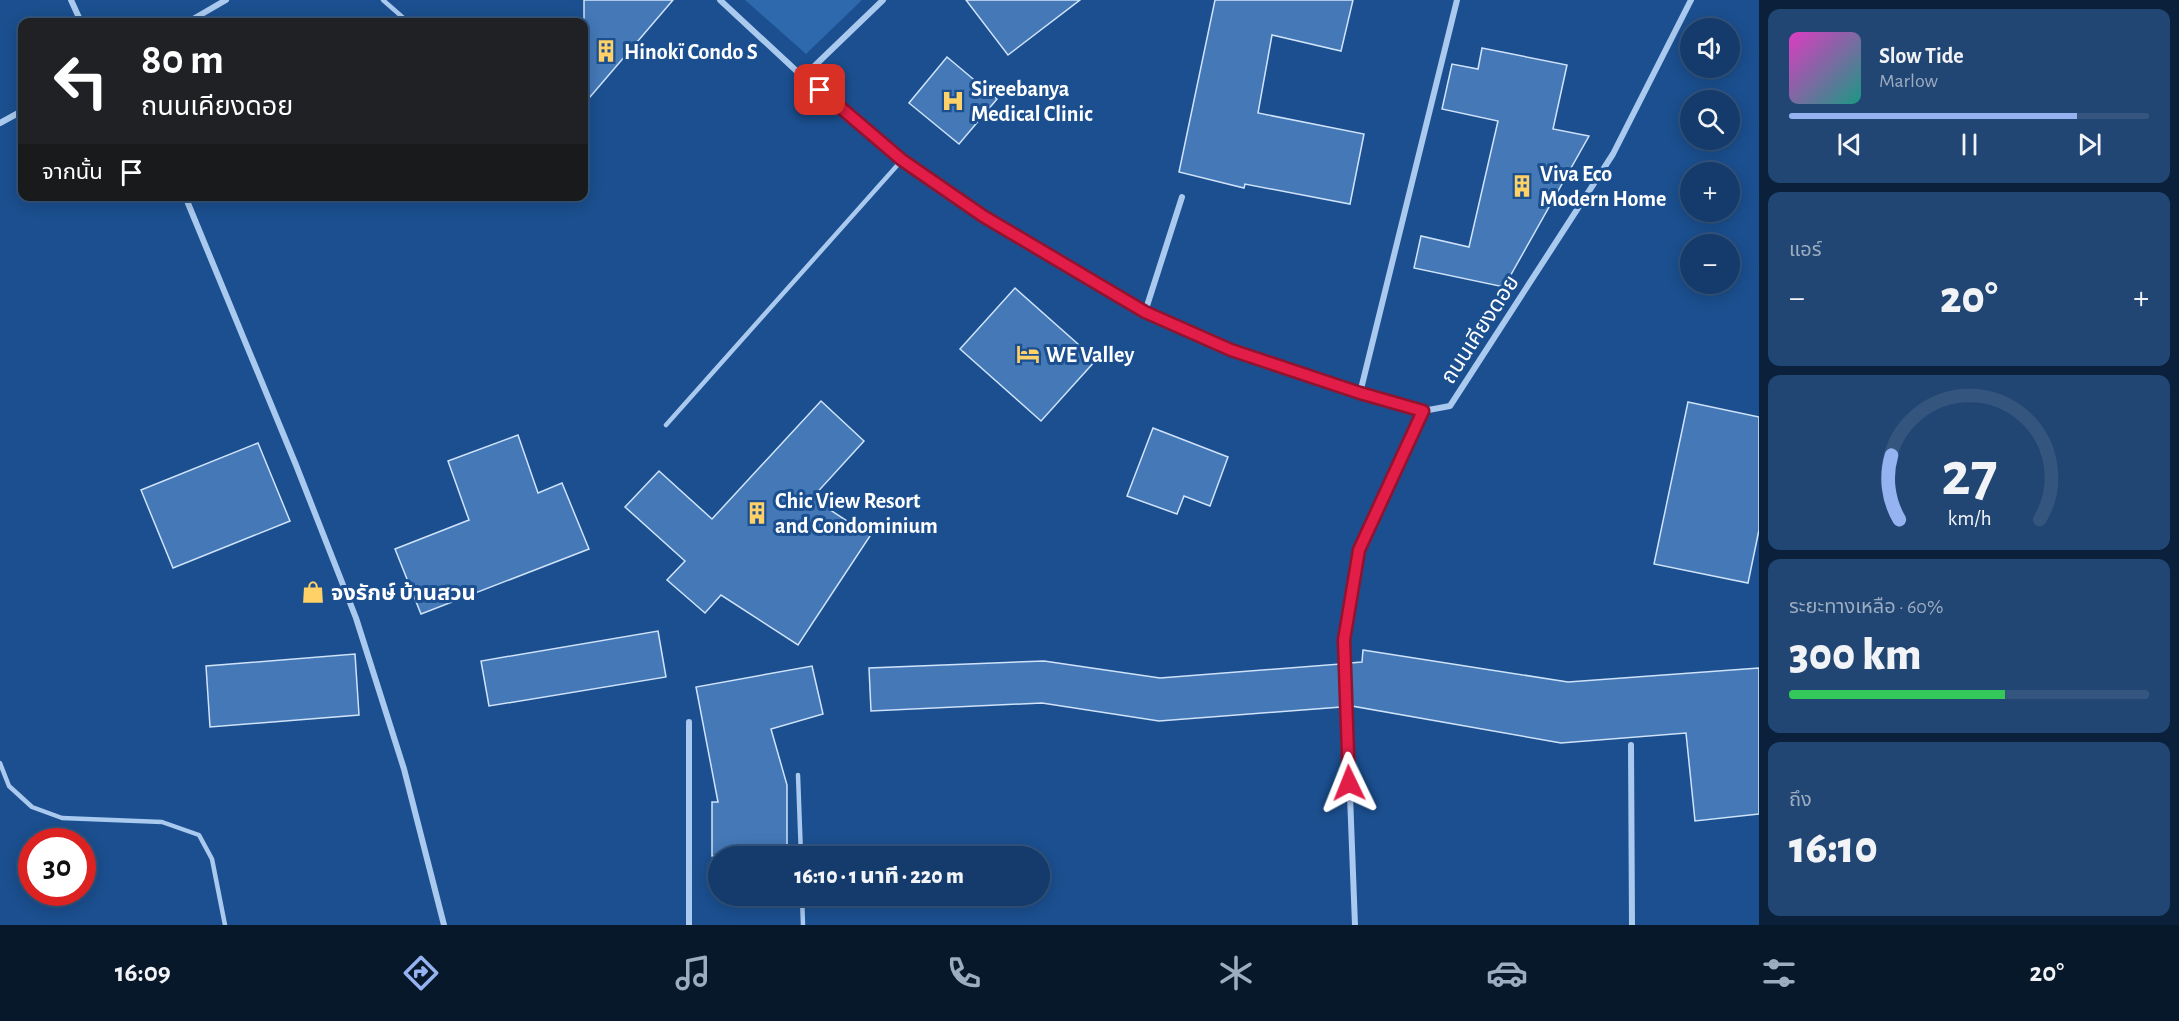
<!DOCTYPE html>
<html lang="th">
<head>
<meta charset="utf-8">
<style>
  body { margin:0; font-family:"Alegreya Sans","Noto Sans Thai",sans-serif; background:#214673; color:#f1f3f6; height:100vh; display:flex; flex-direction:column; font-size:22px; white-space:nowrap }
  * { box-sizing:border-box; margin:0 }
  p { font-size:20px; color:#9dadc1 }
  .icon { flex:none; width:33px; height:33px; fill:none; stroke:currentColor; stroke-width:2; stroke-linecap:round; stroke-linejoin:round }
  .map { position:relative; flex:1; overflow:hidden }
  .panel { display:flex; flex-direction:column; gap:9px; padding:9px; background:#0b203b; width:420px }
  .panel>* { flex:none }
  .guide { position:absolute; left:18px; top:18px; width:570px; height:183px; border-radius:12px; box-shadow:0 3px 15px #0003,0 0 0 2px #33557e; background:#202124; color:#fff; overflow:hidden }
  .buttons { position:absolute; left:1680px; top:18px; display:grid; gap:12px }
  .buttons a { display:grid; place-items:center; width:60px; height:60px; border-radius:50%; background:#143b6b; box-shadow:0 3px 15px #0003,0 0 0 2px #33557e; font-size:30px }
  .speed { position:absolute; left:18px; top:828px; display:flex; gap:12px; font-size:30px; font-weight:700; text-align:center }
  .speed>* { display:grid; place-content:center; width:78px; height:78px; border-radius:50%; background:#143b6b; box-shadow:0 3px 15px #0003,0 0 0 2px #33557e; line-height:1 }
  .speed .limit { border:9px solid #d22; background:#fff; color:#111 }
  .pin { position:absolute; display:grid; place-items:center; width:51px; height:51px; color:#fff; margin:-26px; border-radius:12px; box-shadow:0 3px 9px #0006 }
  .me { position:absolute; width:66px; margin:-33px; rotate:358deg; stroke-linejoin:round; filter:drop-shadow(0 0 4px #0008) }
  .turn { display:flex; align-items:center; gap:21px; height:126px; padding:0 24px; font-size:27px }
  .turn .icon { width:78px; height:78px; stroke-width:2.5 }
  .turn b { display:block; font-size:42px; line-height:51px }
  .then { display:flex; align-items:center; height:57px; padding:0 24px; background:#0003; gap:12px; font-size:22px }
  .big { font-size:45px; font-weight:800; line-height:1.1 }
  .panel .widget { flex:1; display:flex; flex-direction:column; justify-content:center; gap:9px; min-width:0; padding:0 21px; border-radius:12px; background:#214673 }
  .panel .dial { align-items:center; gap:0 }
  .dial svg { height:156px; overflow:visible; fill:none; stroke:#33557e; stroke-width:7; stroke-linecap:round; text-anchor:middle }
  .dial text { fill:#f1f3f6; stroke:none }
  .song { display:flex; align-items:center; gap:18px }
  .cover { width:72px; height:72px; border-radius:9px; background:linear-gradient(135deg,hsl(310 70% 55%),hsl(170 70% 35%)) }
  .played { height:6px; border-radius:3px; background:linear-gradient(90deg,#95b2f1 80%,#33557e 80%) }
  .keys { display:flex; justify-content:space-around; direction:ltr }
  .heat { display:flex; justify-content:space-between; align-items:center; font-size:33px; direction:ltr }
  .charge { height:9px; border-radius:4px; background:linear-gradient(90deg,#34c759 60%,#33557e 0) }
  .trip { position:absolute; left:708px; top:846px; width:342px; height:60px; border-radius:30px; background:#143b6b; box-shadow:0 3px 15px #0003,0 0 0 2px #33557e; font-weight:800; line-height:60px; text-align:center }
  .menu { display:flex; height:96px; justify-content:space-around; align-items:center; background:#08182b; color:#9dadc1 }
  .menu .icon { width:42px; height:42px }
  .menu .selected { color:#95b2f1 }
  .menu b { font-size:27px; color:#f1f3f6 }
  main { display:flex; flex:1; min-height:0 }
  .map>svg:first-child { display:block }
  .green { fill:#2e69ad }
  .building { fill:#4478b7; stroke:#cfe3fa; stroke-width:1.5 }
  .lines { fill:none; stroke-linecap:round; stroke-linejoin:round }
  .lane { stroke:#a9c9ee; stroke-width:4.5 }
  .street { stroke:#a9c9ee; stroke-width:6 }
  .route-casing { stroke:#92132f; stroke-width:15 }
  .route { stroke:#e11d48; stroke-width:10 }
  .labels { text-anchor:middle; stroke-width:6; stroke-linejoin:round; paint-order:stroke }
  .poi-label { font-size:22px; font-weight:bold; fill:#fff; stroke:#1b4f8f; text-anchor:start }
  .street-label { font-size:22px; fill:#fff; stroke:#1b4f8f }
</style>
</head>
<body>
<main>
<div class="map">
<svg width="1759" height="925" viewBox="0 0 1759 925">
  <rect width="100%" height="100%" fill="#1b4f8f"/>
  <!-- green -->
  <path class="green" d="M 745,0 L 862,0 L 806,54 Z"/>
  <!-- building -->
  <path class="building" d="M 584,0 L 673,0 L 584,104 Z
    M 966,0 L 1080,0 L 1008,55 Z
    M 1215,0 L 1353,0 L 1341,51 L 1272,35 L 1258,113 L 1364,134 L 1350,204 L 1245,184 L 1244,188 L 1179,172 Z
    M 1482,48 L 1567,65 L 1553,129 L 1589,136 L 1504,287 L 1414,268 L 1421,236 L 1469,247 L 1498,121 L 1442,109 L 1452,64 L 1478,69 Z
    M 947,57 L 997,99 L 959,144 L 909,103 Z
    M 1015,288 L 1096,360 L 1041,421 L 960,349 Z
    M 821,401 L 864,441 L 812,498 L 870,536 L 798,645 L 721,595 L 705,613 L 667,580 L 685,561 L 625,507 L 659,471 L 712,519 Z
    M 1688,402 L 1759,417 L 1759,530 L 1748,583 L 1654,564 Z
    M 1153,428 L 1228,457 L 1210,506 L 1184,496 L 1177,514 L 1127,496 Z
    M 518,435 L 538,493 L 562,483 L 589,549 L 421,614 L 395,549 L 469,520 L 448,461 Z
    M 258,443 L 290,521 L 173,568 L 141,490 Z
    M 658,631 L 666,677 L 489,706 L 481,661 Z
    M 1363,650 L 1568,682 L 1759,668 L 1759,814 L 1695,821 L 1686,733 L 1561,743 L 1352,706 L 1350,663 L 1362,662 Z
    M 355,654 L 359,715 L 210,727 L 206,666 Z
    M 1044,661 L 1160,678 L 1340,664 L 1341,707 L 1159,721 L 1042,703 L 871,711 L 869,668 Z
    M 812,666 L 823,714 L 771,729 L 787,785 L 787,856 L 712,856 L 712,802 L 718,802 L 696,687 Z"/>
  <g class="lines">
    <!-- lane -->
    <path class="lane" d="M 383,0 L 408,22
      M 666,425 L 902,160
      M 0,763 L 9,786 L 32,807 L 62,818 L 162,822 L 199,835 L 212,859 L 225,925
      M 798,775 L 801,856
      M 802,896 L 803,925"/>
    <!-- street -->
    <path class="street" d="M 71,0 L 81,22
      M 720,0 L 803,77 L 902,160 L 983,216 L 1145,312 L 1231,350 L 1360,393 L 1423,411 L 1450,406 L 1613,154 L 1691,0
      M 188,22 L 226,0
      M 803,77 L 883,0
      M 0,123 L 22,111
      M 185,196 L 296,465 L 356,618 L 404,769 L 444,925
      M 1145,312 L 1182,197
      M 1360,393 L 1457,0
      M 689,722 L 689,925
      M 1631,745 L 1632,925
      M 1355,925 L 1344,640 L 1358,551 L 1423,411"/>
  </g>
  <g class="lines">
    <!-- route casing -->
    <g class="route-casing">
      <path id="route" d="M 820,90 L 902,160 L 983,216 L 1145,312 L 1231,350 L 1360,393 L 1423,411 L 1359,550 L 1344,640 L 1349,783"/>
    </g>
    <!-- route -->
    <use href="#route" class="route"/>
  </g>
  <!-- icons -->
  <defs>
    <g id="building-bare" transform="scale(1.8)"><path d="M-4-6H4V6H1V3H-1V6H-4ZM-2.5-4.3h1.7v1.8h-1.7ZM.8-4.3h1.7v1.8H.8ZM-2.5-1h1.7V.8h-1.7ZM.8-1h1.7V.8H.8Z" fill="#ffd166" stroke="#1b4f8f" stroke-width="2.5" paint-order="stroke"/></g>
    <g id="hospital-bare" transform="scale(1.8)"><path d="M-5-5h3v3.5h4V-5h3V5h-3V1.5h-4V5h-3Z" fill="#ffd166" stroke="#1b4f8f" stroke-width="2.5" paint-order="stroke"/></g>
    <g id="hotel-bare" transform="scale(1.8)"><path d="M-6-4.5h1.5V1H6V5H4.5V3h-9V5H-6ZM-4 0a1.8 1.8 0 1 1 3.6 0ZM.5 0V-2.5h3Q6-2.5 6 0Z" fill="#ffd166" stroke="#1b4f8f" stroke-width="2.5" paint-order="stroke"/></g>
    <g id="shop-bare" transform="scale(1.8)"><path d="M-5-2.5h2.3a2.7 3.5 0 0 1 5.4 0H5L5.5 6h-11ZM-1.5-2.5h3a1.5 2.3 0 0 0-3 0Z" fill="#ffd166" stroke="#1b4f8f" stroke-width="2.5" paint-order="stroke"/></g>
  </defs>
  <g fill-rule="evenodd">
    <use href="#building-bare" x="606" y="51"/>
    <use href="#hospital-bare" x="953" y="101"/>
    <use href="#building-bare" x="1522" y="186"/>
    <use href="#hotel-bare" x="1028" y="354"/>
    <use href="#building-bare" x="757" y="513"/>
    <use href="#shop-bare" x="313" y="592"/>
  </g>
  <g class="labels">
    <!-- poi labels -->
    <g class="poi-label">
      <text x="624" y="59">Hinokï Condo S</text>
      <text x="971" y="96">Sireebanya<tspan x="971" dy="25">Medical Clinic</tspan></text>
      <text x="1540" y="181">Viva Eco<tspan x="1540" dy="25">Modern Home</tspan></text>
      <text x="1046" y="362">WE Valley</text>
      <text x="775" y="508">Chic View Resort<tspan x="775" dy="25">and Condominium</tspan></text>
      <text x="331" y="600">จงรักษ์ บ้านสวน</text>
    </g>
    <!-- street labels -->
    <g class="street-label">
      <text transform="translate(1479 329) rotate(-57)" y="8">ถนนเคียงดอย</text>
    </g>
  </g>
</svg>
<div class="buttons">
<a><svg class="icon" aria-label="sound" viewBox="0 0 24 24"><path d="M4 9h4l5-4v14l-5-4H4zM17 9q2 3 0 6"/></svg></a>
<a><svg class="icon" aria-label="search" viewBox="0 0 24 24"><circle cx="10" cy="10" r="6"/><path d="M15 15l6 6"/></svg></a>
<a>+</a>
<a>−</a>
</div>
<div class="speed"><div class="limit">30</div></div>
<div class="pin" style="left:820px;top:90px;background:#d93025"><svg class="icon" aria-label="arrive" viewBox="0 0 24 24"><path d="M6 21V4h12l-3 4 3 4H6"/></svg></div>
<svg class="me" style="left:1349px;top:783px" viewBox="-20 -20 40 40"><path d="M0-17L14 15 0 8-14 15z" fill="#e11d48" stroke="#fff" stroke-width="4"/></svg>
<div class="trip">16:10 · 1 นาที · 220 m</div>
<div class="guide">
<div class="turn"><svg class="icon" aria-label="left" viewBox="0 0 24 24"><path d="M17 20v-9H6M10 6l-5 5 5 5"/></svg><div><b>80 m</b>ถนนเคียงดอย</div></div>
<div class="then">จากนั้น<svg class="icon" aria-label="arrive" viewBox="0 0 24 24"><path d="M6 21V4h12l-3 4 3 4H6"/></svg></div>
</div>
</div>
<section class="panel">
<div class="widget">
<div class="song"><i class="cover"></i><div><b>Slow Tide</b><p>Marlow</p></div></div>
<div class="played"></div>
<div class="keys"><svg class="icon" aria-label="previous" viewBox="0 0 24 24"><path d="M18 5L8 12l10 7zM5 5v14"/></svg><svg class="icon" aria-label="pause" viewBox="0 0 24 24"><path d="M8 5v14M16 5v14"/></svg><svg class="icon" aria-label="next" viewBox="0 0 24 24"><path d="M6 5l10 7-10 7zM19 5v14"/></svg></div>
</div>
<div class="widget"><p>แอร์</p>
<div class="heat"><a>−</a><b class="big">20°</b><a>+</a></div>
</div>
<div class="widget dial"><svg viewBox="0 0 100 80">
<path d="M14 69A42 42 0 1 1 86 69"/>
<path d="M14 69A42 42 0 0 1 10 36" stroke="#95b2f1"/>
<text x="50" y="56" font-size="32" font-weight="700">27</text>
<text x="50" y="72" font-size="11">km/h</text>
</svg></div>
<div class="widget"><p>ระยะทางเหลือ · 60%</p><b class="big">300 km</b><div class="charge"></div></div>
<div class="widget"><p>ถึง</p><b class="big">16:10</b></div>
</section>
</main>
<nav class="menu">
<b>16:09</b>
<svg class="icon selected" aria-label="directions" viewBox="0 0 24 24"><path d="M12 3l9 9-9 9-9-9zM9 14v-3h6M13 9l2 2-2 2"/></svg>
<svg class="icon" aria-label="music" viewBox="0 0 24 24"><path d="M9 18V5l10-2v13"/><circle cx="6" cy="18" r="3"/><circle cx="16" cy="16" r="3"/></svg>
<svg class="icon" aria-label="phone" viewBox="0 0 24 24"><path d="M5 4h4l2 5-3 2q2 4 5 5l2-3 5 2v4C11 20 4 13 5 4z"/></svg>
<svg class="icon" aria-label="climate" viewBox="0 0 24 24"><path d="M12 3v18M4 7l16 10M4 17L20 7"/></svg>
<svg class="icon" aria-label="car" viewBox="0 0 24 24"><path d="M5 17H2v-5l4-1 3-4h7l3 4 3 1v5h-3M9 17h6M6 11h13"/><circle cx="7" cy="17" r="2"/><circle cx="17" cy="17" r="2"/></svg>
<svg class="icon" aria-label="filters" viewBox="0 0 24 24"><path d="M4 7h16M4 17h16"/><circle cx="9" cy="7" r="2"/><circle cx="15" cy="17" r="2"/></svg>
<b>20°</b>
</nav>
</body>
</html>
